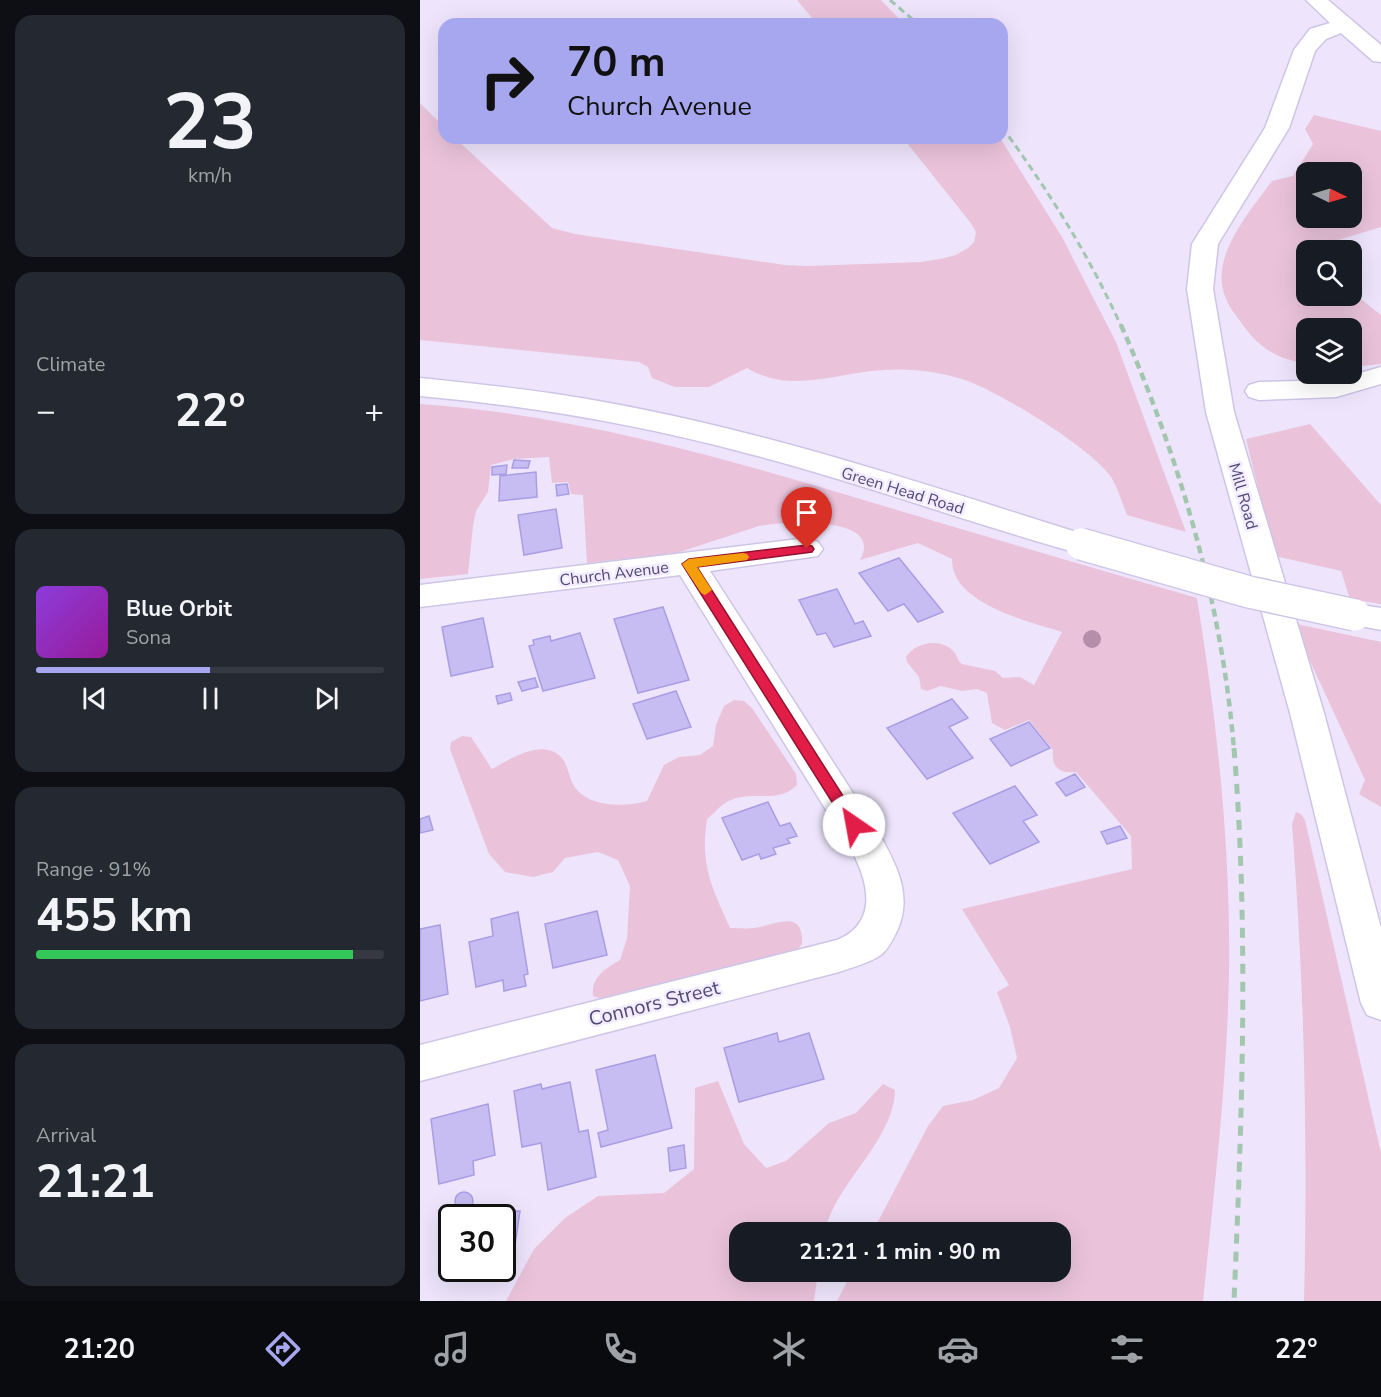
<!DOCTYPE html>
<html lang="en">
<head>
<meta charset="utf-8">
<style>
  body { margin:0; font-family:"Nunito Sans",sans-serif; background:#242831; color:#f1f3f6; height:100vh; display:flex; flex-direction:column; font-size:22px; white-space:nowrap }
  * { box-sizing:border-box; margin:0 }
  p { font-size:20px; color:#9ea1a6 }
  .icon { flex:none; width:33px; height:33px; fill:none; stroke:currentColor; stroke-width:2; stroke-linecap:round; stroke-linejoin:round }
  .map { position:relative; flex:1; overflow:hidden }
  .panel { display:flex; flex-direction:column; gap:15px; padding:15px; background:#0d0f14; width:420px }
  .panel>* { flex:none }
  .hud { position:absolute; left:18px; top:18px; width:570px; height:126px; border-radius:18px; box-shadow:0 6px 24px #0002; background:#a7a7ef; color:#111; overflow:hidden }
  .needle { width:39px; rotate:95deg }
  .buttons { position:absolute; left:876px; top:162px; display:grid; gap:12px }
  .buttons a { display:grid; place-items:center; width:66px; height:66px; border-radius:12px; background:#171b24; box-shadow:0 6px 24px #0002; font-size:30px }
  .speed { position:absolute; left:18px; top:1204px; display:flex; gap:12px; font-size:30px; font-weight:700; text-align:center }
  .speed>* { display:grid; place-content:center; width:78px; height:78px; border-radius:50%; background:#171b24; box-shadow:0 6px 24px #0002; line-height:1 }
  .speed .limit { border:3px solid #111; border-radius:9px; background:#fff; color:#111 }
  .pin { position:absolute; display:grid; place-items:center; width:51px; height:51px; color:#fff; margin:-62px -26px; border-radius:50% 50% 50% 0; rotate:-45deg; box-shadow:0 0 6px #0007 }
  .pin .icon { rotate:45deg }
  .me { position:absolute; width:66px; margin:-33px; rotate:327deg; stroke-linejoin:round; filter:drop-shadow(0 0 4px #0008) }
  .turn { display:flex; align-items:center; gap:21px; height:126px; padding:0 30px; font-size:27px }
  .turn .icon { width:78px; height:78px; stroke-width:2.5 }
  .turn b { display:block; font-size:42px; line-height:51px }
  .big { font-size:45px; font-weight:700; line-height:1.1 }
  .panel .tile { flex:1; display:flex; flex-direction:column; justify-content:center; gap:9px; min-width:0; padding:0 21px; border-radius:18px; background:#242831 }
  .panel .dial { align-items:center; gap:0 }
  .dial b { font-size:78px; line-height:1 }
  .song { display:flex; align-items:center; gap:18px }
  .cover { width:72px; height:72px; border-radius:9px; background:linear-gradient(135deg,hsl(270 70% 55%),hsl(300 70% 35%)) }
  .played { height:6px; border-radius:3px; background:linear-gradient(90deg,#a7a7ef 50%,#363941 50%) }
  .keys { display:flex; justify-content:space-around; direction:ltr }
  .heat { display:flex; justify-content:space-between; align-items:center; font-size:33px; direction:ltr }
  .charge { height:9px; border-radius:4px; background:linear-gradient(90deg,#34c759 91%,#363941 0) }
  .trip { position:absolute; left:309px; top:1222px; width:342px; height:60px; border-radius:18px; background:#171b24; box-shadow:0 6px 24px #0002; font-weight:700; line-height:60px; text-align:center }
  .menu { display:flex; height:96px; justify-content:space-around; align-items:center; background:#090b0e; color:#9ea1a6 }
  .menu .icon { width:42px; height:42px }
  .menu .on { color:#a7a7ef }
  .menu b { font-size:27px; color:#f1f3f6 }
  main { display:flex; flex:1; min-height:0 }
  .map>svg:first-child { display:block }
  .green { fill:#eac3db; fill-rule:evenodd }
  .building { fill:#c7bdf2; stroke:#a99de4; stroke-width:1.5 }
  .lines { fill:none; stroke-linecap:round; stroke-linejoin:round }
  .minor-casing { stroke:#cec5e6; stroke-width:3 }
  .minor { fill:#fff; fill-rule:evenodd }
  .rail-far2 { stroke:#a3c6af; stroke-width:3; stroke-dasharray:7 4.5; stroke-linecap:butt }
  .rail-far1 { stroke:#a3c6af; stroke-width:4.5; stroke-dasharray:8 5; stroke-linecap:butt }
  .rail { stroke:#a3c6af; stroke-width:5; stroke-dasharray:10 8; stroke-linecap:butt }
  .minor-bridge-casing { stroke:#cec5e6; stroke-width:34; stroke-linecap:butt }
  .minor-bridge { stroke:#fff; stroke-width:31 }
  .tree { fill:#b58eaa }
  .route { fill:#e11d48; stroke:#92132f; stroke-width:1.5 }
  .slow { fill:#f59e0b }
  .labels { text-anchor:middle; stroke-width:5; stroke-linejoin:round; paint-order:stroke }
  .street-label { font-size:16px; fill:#504a75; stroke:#f3ebff }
  .near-street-label { font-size:20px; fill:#504a75; stroke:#f3ebff }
</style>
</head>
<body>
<main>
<section class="panel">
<div class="tile dial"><b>23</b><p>km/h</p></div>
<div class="tile"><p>Climate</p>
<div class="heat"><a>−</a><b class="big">22°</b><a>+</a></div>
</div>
<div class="tile">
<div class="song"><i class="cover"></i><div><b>Blue Orbit</b><p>Sona</p></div></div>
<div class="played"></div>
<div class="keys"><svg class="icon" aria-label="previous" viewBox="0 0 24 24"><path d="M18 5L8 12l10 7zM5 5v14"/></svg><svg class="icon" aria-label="pause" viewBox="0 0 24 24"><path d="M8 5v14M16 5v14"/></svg><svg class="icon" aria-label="next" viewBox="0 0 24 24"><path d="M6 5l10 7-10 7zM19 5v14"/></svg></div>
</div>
<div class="tile"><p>Range · 91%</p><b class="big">455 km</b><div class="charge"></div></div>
<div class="tile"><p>Arrival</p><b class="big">21:21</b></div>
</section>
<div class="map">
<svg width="961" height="1301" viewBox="0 0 961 1301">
  <rect width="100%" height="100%" fill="#eee5fc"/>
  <!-- green -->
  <path class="green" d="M 377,0 L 461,0 L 484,24 L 397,24 Z
    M 0,103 L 24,127 L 24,138 L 35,138 L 132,228 L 155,234 L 365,265 L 387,266 L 501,262 L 520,259 L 536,255 L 548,248 L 554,242 L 556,232 L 550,222 L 483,138 L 580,138 L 642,237 L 696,342 L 766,532 L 707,515 C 702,503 698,488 691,477 C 671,448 577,390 542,379 C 518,372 491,368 465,370 C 417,372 371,395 327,368 L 289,387 L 255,387 L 232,378 L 228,367 L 219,362 L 0,340 Z
    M 894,115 L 961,131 L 961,227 L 886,250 L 882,254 L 886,258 L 886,296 L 932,296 L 932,292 L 961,315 L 961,364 L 932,367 L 932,328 L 886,328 L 886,364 C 855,357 841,350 822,324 C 816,315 808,306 805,296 C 789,257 831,210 852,181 L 873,176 L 893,144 L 885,129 ZM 886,172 L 932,172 L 932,218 L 886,218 Z
    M 0,404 C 154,415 300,457 447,501 C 557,534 667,566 777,598 C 797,721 811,849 809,974 C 807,1083 794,1192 783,1301 L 417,1301 L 432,1272 L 640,1272 L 640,1233 L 452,1233 L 508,1126 L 523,1106 L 553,1100 L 579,1088 L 597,1058 L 590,1027 L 577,992 L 589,985 L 542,909 L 712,869 L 711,836 L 656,772 C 639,774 631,767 633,750 L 609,720 L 585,730 L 572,723 L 567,693 L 557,689 L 542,691 L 521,686 L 507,691 L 501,689 L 499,677 L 487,662 L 486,657 C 495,642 522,637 534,652 C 538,657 537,660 542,664 L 575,671 L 583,678 L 600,677 L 614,685 L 642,632 C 608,621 531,604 532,559 L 498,543 L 440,560 C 466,514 359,522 339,526 L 257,553 L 167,563 L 163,495 L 151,494 L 148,482 L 132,483 L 129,457 L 94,459 L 71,465 L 68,492 L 56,511 L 53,526 L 48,574 L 0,579 Z
    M 890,424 L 961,505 L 961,604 L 930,599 L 921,571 L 855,556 L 826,439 Z
    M 872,623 L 961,642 L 961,807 L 939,794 L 945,780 L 884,648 L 880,634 L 873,628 Z
    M 314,700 L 324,701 L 332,708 L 376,774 L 377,785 C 357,805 333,789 309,801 C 301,804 294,814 287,819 C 280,866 292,887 310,928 C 317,928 326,929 333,928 C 354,926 384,907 382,944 L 378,949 L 182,999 L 173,996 C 171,977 185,969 200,960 L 207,938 L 210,886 L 198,860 L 178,852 L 145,858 L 133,872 L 113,877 L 85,872 L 69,854 L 30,749 L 31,742 L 42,736 L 51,737 L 72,769 C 90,759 122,738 141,757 C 148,764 149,778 154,786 C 168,808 206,807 227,801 L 244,765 L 259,757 L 280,755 L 293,746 L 296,725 L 304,706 Z
    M 876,812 L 881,814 L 885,820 L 961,1153 L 961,1301 L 884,1301 C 888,1141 884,983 872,824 Z
    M 298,1081 L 324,1144 L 346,1168 L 366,1161 L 409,1123 L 436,1113 L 463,1084 L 475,1090 C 474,1142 413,1185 405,1233 L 320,1233 L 320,1272 L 398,1272 L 394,1301 L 86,1301 L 114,1249 L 145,1218 L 178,1196 L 244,1193 L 274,1169 L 275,1088 Z"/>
  <!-- building -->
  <path class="building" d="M 94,460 L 110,461 L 108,468 L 92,468 Z
    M 87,465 L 86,474 L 72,475 L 72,467 Z
    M 116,472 L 117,497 L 79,501 L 80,476 Z
    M 147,484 L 149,494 L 137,496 L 136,485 Z
    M 136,509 L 142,548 L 104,555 L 98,515 Z
    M 479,558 L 523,612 L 498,622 L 484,604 L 468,611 L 439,573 Z
    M 417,589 L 435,624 L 443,621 L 451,636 L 414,647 L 406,633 L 397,635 L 379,600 Z
    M 243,607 L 269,680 L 218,693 L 194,619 Z
    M 63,618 L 73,667 L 31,676 L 22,627 Z
    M 160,633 L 175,678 L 123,691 L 109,646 L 114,645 L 113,640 L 130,636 L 131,641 Z
    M 115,678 L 118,687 L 102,691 L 98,682 Z
    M 256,691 L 271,727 L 227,739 L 213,704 Z
    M 90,693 L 92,700 L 78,704 L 76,696 Z
    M 532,699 L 548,718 L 529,727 L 553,758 L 507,779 L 467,728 Z
    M 609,722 L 630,748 L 591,766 L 570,739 Z
    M 655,774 L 665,787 L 646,796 L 636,783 Z
    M 595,786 L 617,815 L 603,821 L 619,842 L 570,864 L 533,813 Z
    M 348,802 L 360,826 L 370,823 L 377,836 L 367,839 L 370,843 L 353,848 L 356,854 L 341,859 L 339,854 L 322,860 L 302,818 Z
    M 9,816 L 13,830 L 0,833 L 0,819 Z
    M 700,826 L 707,838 L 687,844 L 681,832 Z
    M 177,911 L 187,955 L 133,968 L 125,924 Z
    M 98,912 L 108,974 L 104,975 L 106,986 L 84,991 L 83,980 L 56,987 L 49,942 L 73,936 L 71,919 Z
    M 20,925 L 28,994 L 0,1001 L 0,929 Z
    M 357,1033 L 359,1042 L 389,1033 L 404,1079 L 319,1102 L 304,1048 Z
    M 235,1055 L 252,1128 L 181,1147 L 178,1133 L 188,1130 L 176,1070 Z
    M 150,1082 L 159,1132 L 168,1130 L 176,1177 L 128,1190 L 121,1143 L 102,1147 L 94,1091 L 121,1084 L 122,1089 Z
    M 68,1104 L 75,1155 L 53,1161 L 54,1175 L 19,1184 L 11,1119 Z
    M 264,1145 L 266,1168 L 250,1171 L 248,1148 Z
    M35 1201a9 9 0 1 1 18 0a9 9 0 1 1-18 0Z
    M 100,1211 L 92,1265 L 82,1265 L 82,1218 L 40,1218 L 41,1213 Z"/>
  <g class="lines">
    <!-- minor casing -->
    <g class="minor-casing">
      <path id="minor" d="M 886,0 L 908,0 L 961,45 L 961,62 L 953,61 L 921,33 L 906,39 L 895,51 L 869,128 L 798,244 L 793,289 L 814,412 L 904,713 L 961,928 L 961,1020 L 947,1015 L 941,1003 L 870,713 L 786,412 L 767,289 L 772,244 L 845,128 L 874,50 L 890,29 L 910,23 Z
        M 961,367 L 961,384 L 916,397 L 839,400 L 829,397 L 825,391 L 829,385 L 839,382 L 915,380 Z
        M 0,378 C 56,384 112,389 167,399 C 339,428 506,485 672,537 L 676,544 L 672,551 L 661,554 C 549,523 439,482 326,453 C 218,424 111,406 0,396 Z
        M 387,538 L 398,542 L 403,549 L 398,556 L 290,571 L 460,835 C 477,866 493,896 477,931 C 473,939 469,948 462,954 C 450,963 433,967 419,972 L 0,1081 L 0,1045 L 417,940 C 456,924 450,887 434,855 L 260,575 L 0,607 L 0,585 Z
        M 935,604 L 961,608 L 961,630 L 924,623 L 919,615 L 924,607 Z"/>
    </g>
    <!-- minor -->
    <use href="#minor" class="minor"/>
    <!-- rail-far2 -->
    <path class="rail-far2" d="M 470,0 L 498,24
      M 582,127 C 628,190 669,255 701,326"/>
    <!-- rail-far1 -->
    <path class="rail-far1" d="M 701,325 C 760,459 802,603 814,750"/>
    <!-- rail -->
    <path class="rail" d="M 814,748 C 829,933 822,1116 814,1301"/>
    <!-- minor-bridge casing -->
    <g class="minor-bridge-casing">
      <path id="minor-bridge" d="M 661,544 L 829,592 L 935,615"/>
    </g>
    <!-- minor-bridge -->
    <use href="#minor-bridge" class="minor-bridge"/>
  </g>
  <!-- trees -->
  <circle class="tree" cx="672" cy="639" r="9"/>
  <!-- route -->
  <path class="route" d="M 387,545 L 392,546 L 394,549 L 392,552 L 277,567 L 439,821 L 442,825 L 439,829 L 429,829 L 262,564 L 269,559 Z"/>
  <!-- slow -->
  <path class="slow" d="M 323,553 L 327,554 L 329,557 L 327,560 L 277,567 L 292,590 L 285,595 L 281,593 L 262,564 L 269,559 Z"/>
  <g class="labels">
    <!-- street labels -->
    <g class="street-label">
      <text transform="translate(483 490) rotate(17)" y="6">Green Head Road</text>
      <text transform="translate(824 496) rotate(74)" y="6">Mill Road</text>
      <text transform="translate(194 573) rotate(-7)" y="6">Church Avenue</text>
    </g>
    <!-- near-street labels -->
    <g class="near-street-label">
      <text transform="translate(234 1003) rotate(-14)" y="7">Connors Street</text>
    </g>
  </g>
</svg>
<div class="buttons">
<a><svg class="needle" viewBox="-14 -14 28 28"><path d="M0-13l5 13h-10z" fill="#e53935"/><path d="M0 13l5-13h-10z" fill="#9ea1a6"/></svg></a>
<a><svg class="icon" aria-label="search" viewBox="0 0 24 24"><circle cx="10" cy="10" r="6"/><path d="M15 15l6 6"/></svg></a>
<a><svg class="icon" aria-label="layers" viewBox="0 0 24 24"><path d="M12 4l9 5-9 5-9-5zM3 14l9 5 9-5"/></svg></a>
</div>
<div class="speed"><div class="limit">30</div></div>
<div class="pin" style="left:387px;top:549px;background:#d93025"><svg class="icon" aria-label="arrive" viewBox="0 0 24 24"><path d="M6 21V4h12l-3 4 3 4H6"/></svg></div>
<svg class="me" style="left:434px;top:825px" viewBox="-20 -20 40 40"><circle r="19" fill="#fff"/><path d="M0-13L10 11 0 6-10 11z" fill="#e11d48"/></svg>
<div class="trip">21:21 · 1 min · 90 m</div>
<div class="hud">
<div class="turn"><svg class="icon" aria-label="right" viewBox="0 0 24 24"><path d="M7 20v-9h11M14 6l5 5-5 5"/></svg><div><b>70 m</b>Church Avenue</div></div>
</div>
</div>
</main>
<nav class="menu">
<b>21:20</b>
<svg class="icon on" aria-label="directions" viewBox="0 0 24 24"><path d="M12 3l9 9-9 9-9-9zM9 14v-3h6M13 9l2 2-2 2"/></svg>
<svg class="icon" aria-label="music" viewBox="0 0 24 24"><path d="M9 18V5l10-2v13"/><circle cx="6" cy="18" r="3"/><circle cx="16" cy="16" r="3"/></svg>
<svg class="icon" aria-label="phone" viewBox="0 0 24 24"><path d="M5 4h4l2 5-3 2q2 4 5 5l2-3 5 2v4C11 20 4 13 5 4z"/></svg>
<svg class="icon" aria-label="climate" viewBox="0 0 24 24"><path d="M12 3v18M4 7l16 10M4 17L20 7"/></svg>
<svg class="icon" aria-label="car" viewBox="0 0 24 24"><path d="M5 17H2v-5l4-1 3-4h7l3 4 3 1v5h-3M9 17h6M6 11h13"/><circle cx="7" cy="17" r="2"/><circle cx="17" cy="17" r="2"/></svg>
<svg class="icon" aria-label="filters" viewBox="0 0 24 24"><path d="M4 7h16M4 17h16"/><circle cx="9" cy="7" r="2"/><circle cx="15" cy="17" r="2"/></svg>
<b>22°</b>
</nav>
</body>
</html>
